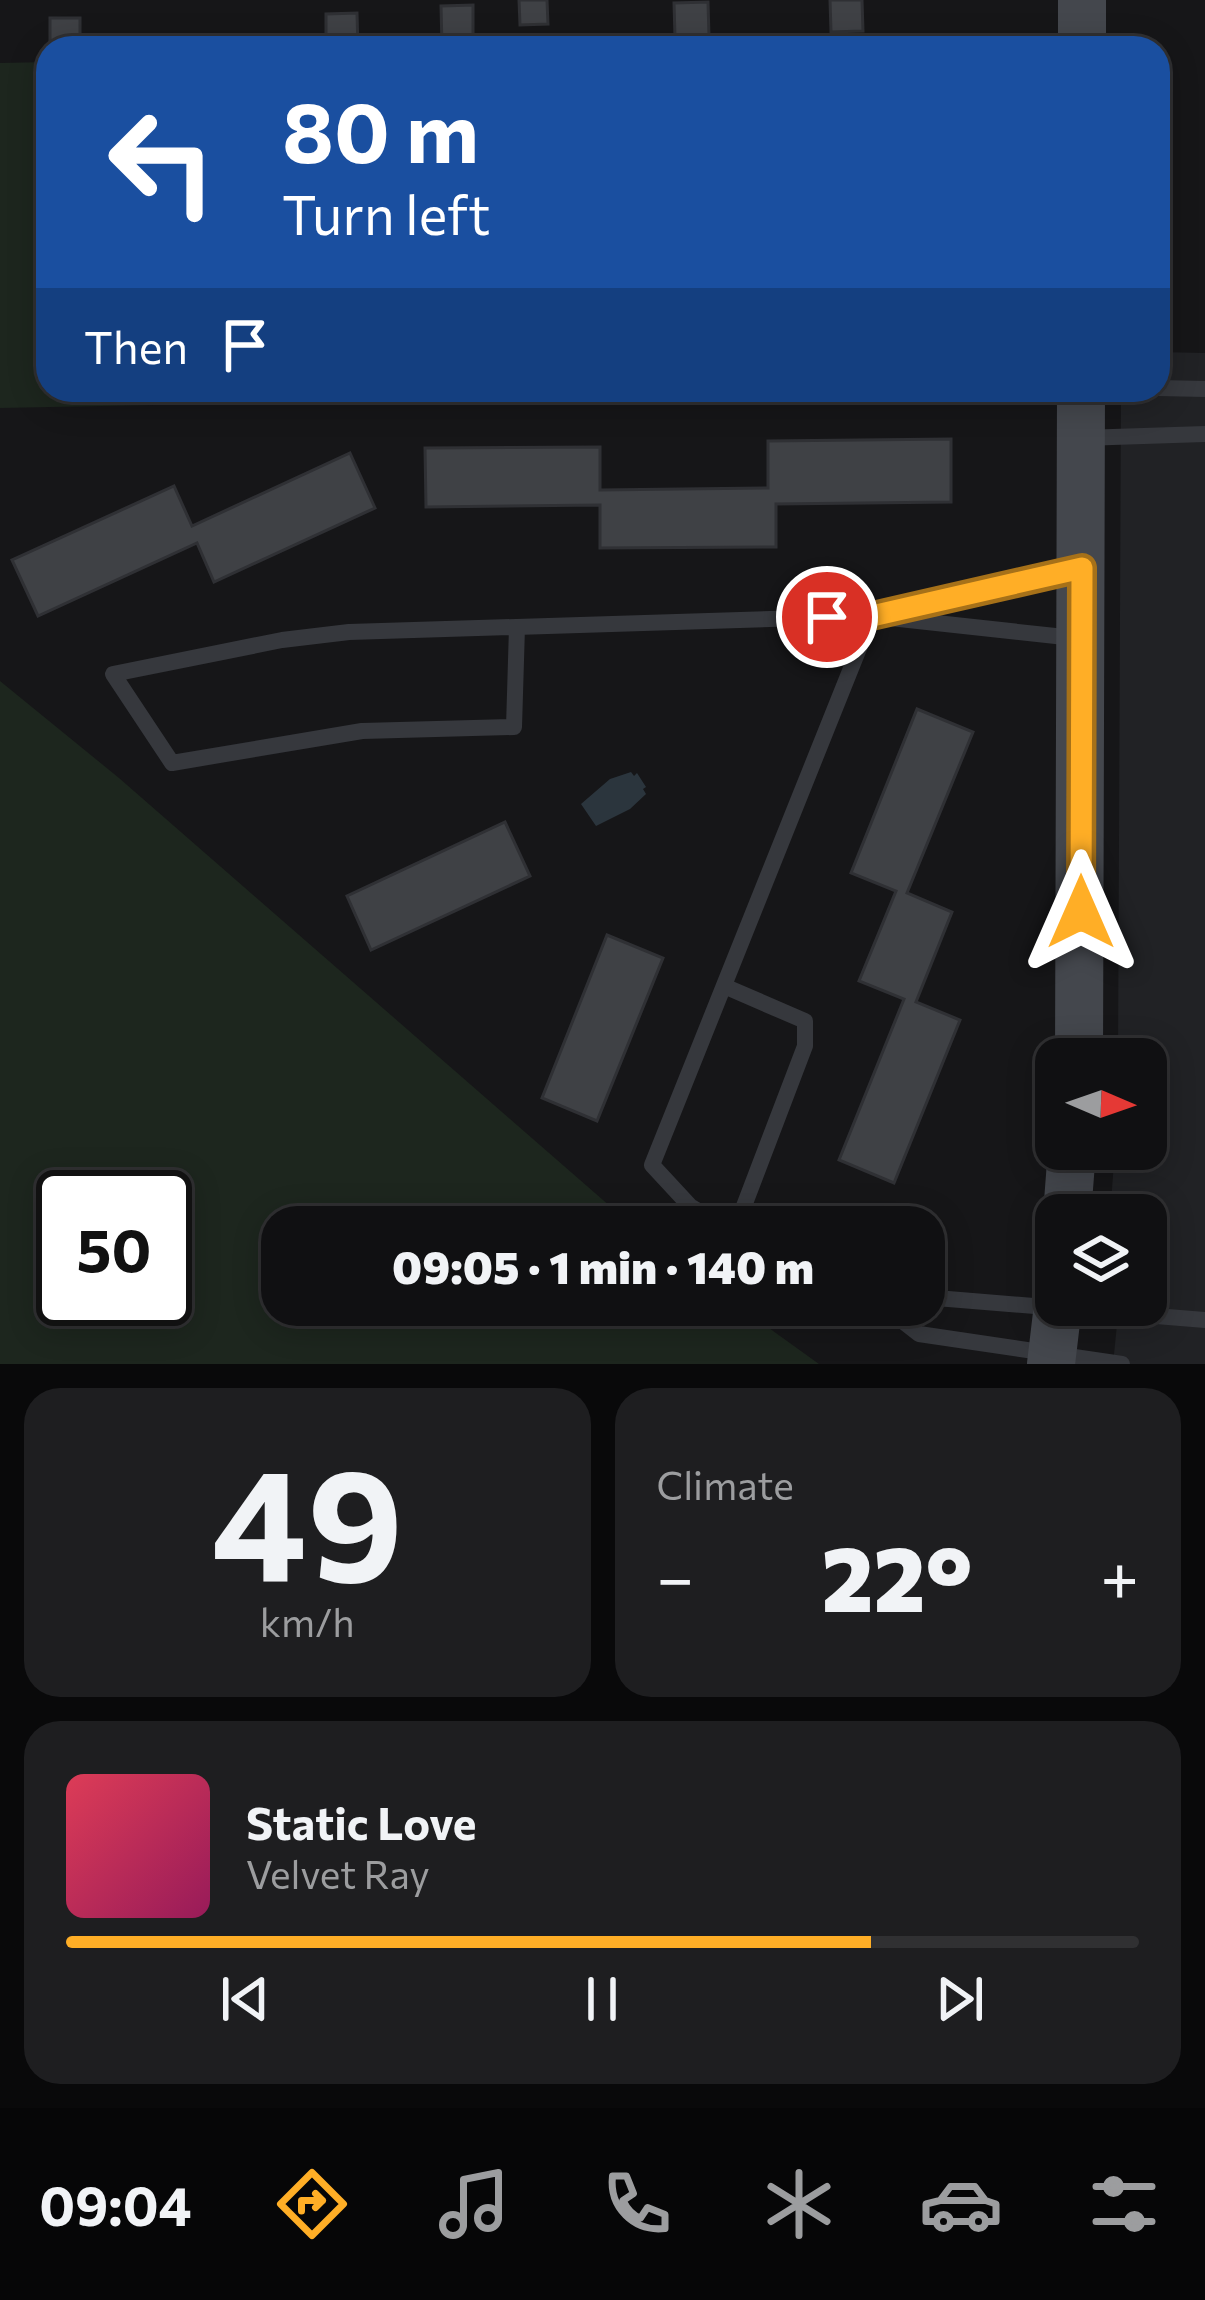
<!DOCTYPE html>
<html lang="en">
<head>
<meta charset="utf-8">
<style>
  body { margin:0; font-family:Commissioner,sans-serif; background:#1e1e20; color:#f1f3f6; height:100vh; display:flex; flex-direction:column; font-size:45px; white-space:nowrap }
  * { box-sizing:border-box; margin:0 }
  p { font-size:39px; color:#9c9d9f }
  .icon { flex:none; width:66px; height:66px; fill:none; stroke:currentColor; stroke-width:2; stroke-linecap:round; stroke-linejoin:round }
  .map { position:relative; height:1364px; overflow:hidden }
  .side { display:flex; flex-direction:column; gap:24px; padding:24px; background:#09090a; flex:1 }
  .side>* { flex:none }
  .banner { position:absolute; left:36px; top:36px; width:1134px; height:366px; border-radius:36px; box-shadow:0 6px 30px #0003,0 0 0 3px #303032; background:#1a4fa0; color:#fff; overflow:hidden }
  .needle { width:78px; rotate:92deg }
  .controls { position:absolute; left:1035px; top:1038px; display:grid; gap:24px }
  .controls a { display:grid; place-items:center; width:132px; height:132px; border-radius:24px; background:#101012; box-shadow:0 6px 30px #0003,0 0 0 3px #303032; font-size:60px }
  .speed { position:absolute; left:36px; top:1170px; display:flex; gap:24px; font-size:60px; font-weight:700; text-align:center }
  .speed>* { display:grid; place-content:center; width:156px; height:156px; border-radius:50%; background:#101012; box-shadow:0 6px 30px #0003,0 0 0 3px #303032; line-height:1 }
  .speed .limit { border:6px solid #111; border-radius:18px; background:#fff; color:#111 }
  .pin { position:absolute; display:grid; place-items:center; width:102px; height:102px; color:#fff; margin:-51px; border:6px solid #fff; border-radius:50%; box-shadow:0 3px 12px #0007 }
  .me { position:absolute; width:132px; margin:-66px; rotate:0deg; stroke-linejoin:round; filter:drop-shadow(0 0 9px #0008) }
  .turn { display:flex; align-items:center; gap:42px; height:252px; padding:0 48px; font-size:54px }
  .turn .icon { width:156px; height:156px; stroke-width:2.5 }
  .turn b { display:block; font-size:84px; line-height:102px }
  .then { display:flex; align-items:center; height:114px; padding:0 48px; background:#0003; gap:24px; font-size:45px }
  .big { font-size:90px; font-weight:800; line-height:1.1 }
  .side .widget { flex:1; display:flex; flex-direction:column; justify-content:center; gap:18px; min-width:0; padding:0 42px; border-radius:36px; background:#1e1e20 }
  .side .dial { align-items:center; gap:0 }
  .dial b { font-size:156px; line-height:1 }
  .song { display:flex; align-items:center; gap:36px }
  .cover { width:144px; height:144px; border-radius:18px; background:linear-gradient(135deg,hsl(350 70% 55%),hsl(330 70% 35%)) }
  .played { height:12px; border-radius:6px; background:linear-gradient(90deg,#ffae26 75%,#303032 75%) }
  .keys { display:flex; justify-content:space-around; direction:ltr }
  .heat { display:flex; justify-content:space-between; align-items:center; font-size:66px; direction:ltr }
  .side .tiles { flex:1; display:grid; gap:24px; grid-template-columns:1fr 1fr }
  .widget:last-child { grid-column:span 2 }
  .trip { position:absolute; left:261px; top:1206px; width:684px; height:120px; border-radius:36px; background:#101012; box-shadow:0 6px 30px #0003,0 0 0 3px #303032; font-weight:800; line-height:120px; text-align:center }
  .tab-bar { display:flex; height:192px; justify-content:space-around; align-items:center; background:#060607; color:#9c9d9f }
  .tab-bar .icon { width:84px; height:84px }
  .tab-bar .current { color:#ffae26 }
  .tab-bar b { font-size:54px; color:#f1f3f6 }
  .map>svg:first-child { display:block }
  .built { fill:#212225 }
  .green { fill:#1d261e; fill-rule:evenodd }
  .water { fill:#2b353d }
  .building { fill:#3f4145; stroke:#2f3034; stroke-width:3 }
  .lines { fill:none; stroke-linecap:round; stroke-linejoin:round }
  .lane { stroke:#36383d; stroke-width:16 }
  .secondary { stroke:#44474d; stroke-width:48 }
  .route-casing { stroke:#a67119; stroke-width:30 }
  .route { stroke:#ffae26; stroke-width:21 }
</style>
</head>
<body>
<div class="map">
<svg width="1205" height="1364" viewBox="0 0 1205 1364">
  <rect width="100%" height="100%" fill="#161618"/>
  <!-- built -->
  <path class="built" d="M 1158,352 L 1205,353 L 1205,1364 L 1113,1364 L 1119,1305 L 1146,1305 L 1146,1215 L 1110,1215 L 1115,1149 L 1146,1149 L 1146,1059 L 1118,1059 L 1121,390 L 1158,390 Z"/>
  <!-- green -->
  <path class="green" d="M 48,62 L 48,390 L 933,390 L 0,408 L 0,63 Z
    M 0,681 L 119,778 L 634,1227 L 282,1227 L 282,1305 L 737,1305 L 819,1364 L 0,1364 ZM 63,1197 L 165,1197 L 165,1299 L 63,1299 Z"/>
  <!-- water -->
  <path class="water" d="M 631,772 L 634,776 L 637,773 L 646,787 L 643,789 L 646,794 L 630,809 L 596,826 L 581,804 L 610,779 Z"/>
  <!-- building -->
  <path class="building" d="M 519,0 L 547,0 L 548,24 L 520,25 Z
    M 830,0 L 862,0 L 863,31 L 831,32 Z
    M 708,2 L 709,36 L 675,37 L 674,3 Z
    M 473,5 L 473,47 L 442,47 L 441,6 Z
    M 357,13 L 358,48 L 326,48 L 326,14 Z
    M 50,18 L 80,18 L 80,48 L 50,48 Z
    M 951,439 L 951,502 L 776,504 L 776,547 L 600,548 L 600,505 L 426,507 L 425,448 L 600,447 L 600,490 L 768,488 L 768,441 Z
    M 350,453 L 375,508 L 214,582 L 197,543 L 38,616 L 12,560 L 174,486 L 192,526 Z
    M 917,709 L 973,732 L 907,893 L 952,912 L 916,1002 L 960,1020 L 894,1183 L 839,1160 L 904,999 L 859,981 L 896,891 L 851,873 Z
    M 505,822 L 530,876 L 371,950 L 347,896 Z
    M 607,935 L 663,958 L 597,1121 L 542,1098 Z"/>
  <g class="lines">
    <!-- lane -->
    <path class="lane" d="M 1158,388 L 1205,389
      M 1082,438 L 1205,434
      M 517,627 L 514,727 L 362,731 L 172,763 L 113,674 L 282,640 L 349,632 L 872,616 L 652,1165 L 690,1206 L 725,1227
      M 1074,638 L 872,616 L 1075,569
      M 724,986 L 805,1021 L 805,1046 L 736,1227
      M 924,1297 L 1205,1320
      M 882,1305 L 919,1334 L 1122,1364"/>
    <!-- secondary -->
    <path class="secondary" d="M 1082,48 L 1082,0
      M 1079,1059 L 1081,390
      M 1067,1215 L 1072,1149
      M 1051,1364 L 1058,1305"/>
  </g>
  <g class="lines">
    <!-- route casing -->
    <g class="route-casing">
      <path id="route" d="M 827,617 L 872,616 L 1082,568 L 1081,912"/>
    </g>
    <!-- route -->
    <use href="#route" class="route"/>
  </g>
</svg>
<div class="controls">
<a><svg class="needle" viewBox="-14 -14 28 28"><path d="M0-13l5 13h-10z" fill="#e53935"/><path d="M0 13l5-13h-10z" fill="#9c9d9f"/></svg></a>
<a><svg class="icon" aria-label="layers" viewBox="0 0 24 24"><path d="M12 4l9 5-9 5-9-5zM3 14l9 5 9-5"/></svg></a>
</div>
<div class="speed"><div class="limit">50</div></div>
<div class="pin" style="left:827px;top:617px;background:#d93025"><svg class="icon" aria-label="arrive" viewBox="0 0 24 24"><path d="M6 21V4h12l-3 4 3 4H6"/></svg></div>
<svg class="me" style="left:1081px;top:912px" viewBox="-20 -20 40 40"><path d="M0-17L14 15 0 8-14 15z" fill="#ffae26" stroke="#fff" stroke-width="4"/></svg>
<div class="trip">09:05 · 1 min · 140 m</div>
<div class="banner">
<div class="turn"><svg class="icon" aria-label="left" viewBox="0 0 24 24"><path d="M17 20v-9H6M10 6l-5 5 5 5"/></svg><div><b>80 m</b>Turn left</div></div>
<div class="then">Then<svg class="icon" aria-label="arrive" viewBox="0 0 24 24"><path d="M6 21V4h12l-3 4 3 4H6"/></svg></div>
</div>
</div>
<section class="side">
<div class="tiles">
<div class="widget dial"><b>49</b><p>km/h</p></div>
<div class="widget"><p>Climate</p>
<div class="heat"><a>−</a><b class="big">22°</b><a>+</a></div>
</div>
<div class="widget">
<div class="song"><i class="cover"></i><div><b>Static Love</b><p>Velvet Ray</p></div></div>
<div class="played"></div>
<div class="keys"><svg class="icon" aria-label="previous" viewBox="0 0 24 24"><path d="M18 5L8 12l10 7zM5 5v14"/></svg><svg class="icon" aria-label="pause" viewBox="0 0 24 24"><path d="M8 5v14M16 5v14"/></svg><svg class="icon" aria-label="next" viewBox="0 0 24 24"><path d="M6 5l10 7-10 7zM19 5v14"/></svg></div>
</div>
</div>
</section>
<nav class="tab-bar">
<b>09:04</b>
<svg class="icon current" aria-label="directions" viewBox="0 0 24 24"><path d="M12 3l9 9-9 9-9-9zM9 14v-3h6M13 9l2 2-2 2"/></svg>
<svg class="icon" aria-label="music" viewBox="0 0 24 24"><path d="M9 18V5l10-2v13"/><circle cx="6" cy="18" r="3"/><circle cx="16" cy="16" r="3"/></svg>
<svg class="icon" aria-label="phone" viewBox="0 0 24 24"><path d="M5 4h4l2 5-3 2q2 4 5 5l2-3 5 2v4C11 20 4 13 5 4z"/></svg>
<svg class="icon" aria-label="climate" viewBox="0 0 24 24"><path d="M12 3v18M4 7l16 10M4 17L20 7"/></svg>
<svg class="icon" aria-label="car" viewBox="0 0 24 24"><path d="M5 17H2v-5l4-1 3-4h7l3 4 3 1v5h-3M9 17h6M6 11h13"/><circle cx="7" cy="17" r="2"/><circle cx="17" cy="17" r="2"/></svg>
<svg class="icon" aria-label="filters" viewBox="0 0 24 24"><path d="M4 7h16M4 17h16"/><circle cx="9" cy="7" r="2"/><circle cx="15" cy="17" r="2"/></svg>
</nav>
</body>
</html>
